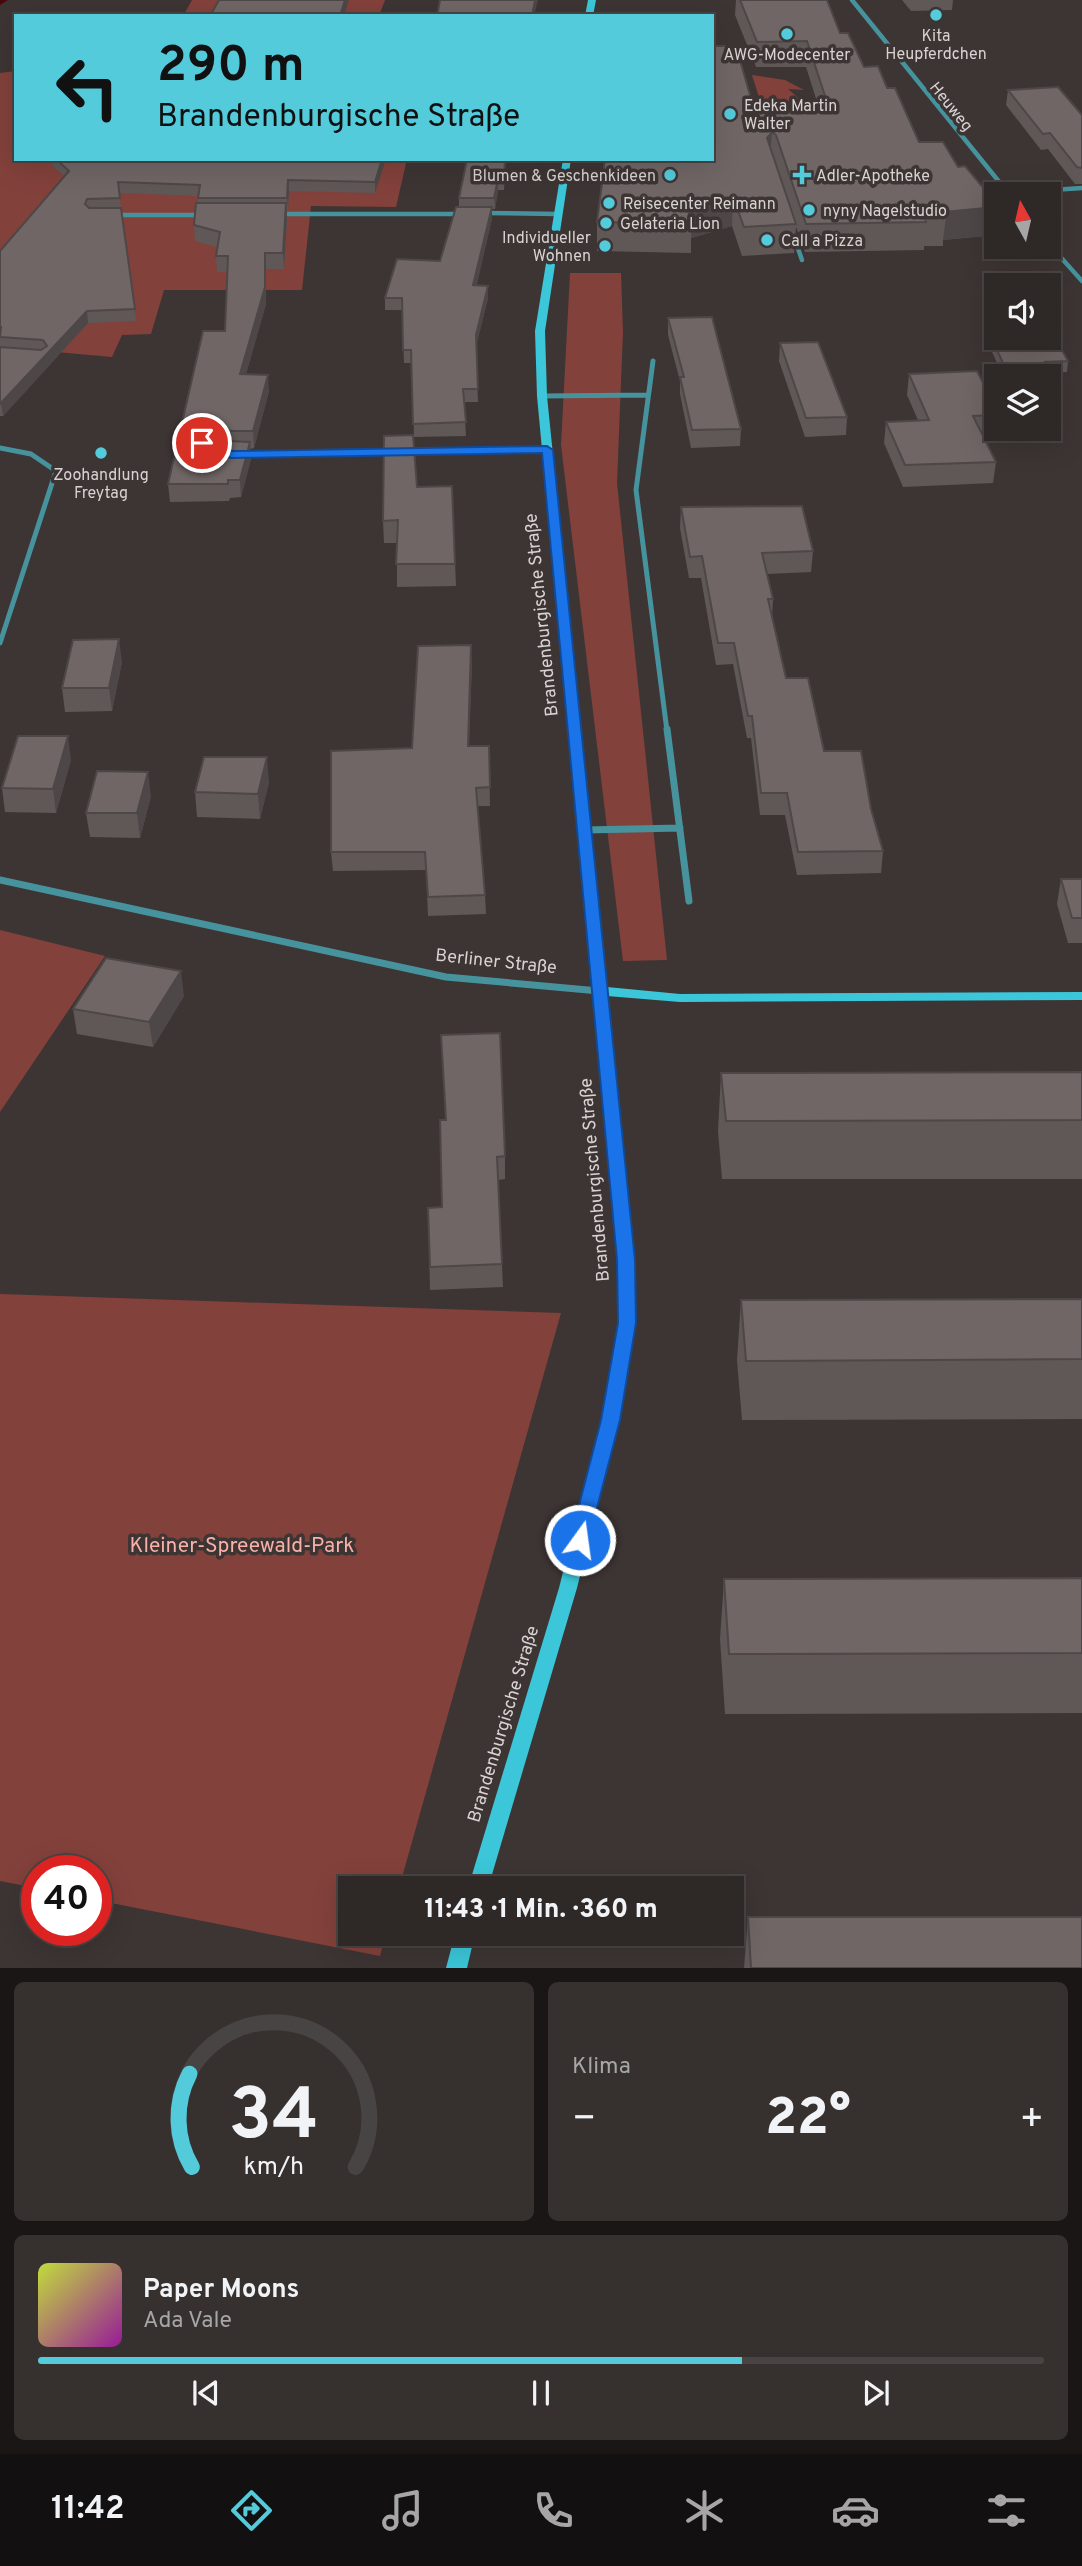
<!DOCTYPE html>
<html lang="de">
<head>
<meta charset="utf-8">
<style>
  body { margin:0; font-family:Overpass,sans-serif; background:#36302f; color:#f1f3f6; height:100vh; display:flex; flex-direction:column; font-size:26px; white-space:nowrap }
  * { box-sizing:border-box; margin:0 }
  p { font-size:23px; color:#a7a6a7 }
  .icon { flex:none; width:38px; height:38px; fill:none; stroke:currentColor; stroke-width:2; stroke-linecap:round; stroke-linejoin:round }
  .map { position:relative; height:1968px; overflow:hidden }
  .sheet { display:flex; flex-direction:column; gap:14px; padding:14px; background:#191615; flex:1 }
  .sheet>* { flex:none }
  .guide { position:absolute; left:14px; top:14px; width:700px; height:147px; border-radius:0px; box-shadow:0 7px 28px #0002,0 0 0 2px #494444; background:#53cbdb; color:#111; overflow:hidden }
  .needle { width:46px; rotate:352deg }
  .controls { position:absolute; left:984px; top:182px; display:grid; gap:14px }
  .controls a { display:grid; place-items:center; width:77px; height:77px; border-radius:0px; background:#2e2827; box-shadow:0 7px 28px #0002,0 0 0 2px #494444; font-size:35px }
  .speed { position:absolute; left:21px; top:1855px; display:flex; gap:14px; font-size:35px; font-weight:700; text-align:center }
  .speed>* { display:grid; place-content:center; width:91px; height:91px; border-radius:50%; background:#2e2827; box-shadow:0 7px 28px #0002,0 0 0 2px #494444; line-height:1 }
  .speed .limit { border:10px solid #d22; background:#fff; color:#111 }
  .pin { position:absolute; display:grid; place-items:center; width:60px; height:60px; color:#fff; margin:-30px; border:4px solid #fff; border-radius:50%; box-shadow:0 2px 7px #0007 }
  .me { position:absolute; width:77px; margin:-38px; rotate:14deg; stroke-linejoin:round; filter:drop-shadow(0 0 5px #0008) }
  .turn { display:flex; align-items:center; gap:24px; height:147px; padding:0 28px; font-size:32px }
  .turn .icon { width:91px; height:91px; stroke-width:2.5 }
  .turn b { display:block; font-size:49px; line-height:60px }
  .big { font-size:52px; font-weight:800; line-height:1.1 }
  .sheet .card { flex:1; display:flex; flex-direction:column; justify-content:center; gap:10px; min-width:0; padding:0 24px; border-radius:10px; background:#36302f }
  .sheet .dial { align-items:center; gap:0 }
  .dial svg { height:182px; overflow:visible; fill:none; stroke:#494444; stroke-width:7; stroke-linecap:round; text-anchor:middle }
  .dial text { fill:#f1f3f6; stroke:none }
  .song { display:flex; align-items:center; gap:21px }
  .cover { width:84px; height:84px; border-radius:10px; background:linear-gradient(135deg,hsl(70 70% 55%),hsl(300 70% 35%)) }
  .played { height:7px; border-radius:4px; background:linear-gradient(90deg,#53cbdb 70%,#494444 70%) }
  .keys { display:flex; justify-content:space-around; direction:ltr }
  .heat { display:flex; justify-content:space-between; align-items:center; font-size:38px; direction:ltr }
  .sheet .tiles { flex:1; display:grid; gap:14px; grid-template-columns:1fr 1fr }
  .card:last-child { grid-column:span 2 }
  .trip { position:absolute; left:338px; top:1876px; width:406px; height:70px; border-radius:0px; background:#2e2827; box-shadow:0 7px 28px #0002,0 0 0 2px #494444; font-weight:800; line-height:70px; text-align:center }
  .tabs { display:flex; height:112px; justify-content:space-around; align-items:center; background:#121010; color:#a7a6a7 }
  .tabs .icon { width:49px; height:49px }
  .tabs .on { color:#53cbdb }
  .tabs b { font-size:32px; color:#f1f3f6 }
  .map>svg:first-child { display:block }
  .green { fill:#83413b }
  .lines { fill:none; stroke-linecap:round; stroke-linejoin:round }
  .stream { fill:#460909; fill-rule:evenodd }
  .street-far2 { stroke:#46939e; stroke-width:4.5 }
  .street-far1 { stroke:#46939e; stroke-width:5 }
  .street { stroke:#46939e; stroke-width:7 }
  .secondary { fill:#3bc7d9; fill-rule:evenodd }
  .wall { fill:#5f5857 }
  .shaded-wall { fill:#4e4747 }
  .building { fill:#6f6665; stroke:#4e4747; stroke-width:2 }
  .route { fill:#1a73e8; stroke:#114b97; stroke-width:2 }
  .poi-dot { fill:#53cbdb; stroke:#3d3534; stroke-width:2.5 }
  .labels { text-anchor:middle; stroke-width:7; stroke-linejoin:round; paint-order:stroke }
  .far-poi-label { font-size:16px; fill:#d8d3d2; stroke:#3d3534; text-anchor:start }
  .far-street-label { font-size:16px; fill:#d8d3d2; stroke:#3d3534 }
  .street-label { font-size:18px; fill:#d8d3d2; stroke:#3d3534 }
  .near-park-label { font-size:21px; fill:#f8b0a8; stroke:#3d3534 }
</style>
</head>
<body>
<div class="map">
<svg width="1082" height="1968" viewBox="0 0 1082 1968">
  <rect width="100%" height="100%" fill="#3d3534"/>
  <!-- green -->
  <path class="green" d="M 192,0 L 385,0 L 379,16 L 183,16 Z
    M 16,71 L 16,159 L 407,159 L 396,207 L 311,206 L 302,290 L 164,290 L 151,334 L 122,335 L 112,357 L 0,347 L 0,73 Z
    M 752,75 L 785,80 L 804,90 L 788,89 L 802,101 L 776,101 L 777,107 L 762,107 Z
    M 570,273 L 621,273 L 623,332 L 617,483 L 667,960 L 623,961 L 561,445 Z
    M 0,930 L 105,956 L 0,1112 Z
    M 0,1294 L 561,1313 L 399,1888 L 350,1888 L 350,1934 L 386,1934 L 380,1956 L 96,1900 L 96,1871 L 37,1871 L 37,1888 L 0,1881 Z"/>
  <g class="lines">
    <!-- stream -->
    <path class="stream" d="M 0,0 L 8,0 L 0,5 Z"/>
    <!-- street-far2 -->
    <path class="street-far2" d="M 852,0 L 1009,194
      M 1008,193 L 1082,188
      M 485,213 L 558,214
      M 279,214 L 463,214
      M 114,215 L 204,215
      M 793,234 L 802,260
      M 1048,243 L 1082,281"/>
    <!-- street-far1 -->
    <path class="street-far1" d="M 653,361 L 636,490 L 667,731
      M 542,396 L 647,395
      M 0,448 L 31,454 L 56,471 L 0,643
      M 405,452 L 547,450
      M 244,454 L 393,452"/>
    <!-- street -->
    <path class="street" d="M 667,729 L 689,901
      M 586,830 L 680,828
      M 0,880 L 446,977 L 599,991"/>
    <!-- secondary -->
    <path class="secondary" d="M 588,0 L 596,0 L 593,16 L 585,16 Z
      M 563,159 L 571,159 L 545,331 L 547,396 L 607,987 L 680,994 L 1082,992 L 1082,1000 L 680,1002 L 607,996 L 634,1260 L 635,1323 L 619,1420 L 577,1588 L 488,1888 L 468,1888 L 559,1588 L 601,1420 L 619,1323 L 618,1260 L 537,396 L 535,331 Z
      M 455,1934 L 475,1934 L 467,1968 L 446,1968 Z"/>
  </g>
  <!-- wall -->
  <path class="wall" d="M 736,0 L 827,0 L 840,33 L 864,67 L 887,88 L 919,142 L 996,235 L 943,240 L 943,246 L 924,246 L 924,250 L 805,252 L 796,227 L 794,253 L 742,256 L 732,226 L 691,238 L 691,253 L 597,251 L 597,222 L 754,109 L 819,108 L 806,67 L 756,67 L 735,15 Z
    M 902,0 L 953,0 L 952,10 L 911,11 Z
    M 1008,90 L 1082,115 L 1082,184 L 1075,184 L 1048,149 L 1041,150 L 1006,105 Z
    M 46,159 L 386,159 L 375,193 L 289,191 L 288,209 L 287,209 L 287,219 L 284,269 L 266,269 L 266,304 L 246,374 L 269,391 L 254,448 L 250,449 L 251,459 L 241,497 L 230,498 L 229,501 L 170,502 L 168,484 L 225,331 L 227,272 L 217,272 L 216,256 L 217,247 L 195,241 L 194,225 L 198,203 L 198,196 L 119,193 L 136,321 L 88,323 L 3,416 L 0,416 L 0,251 L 64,176 Z
    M 467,159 L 506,159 L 504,190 L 498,190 L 495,209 L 492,209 L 492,219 L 476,286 L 488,298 L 476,346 L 478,402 L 464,402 L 466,436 L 414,437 L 412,363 L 404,363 L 402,310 L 385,310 L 385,298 L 440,261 L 459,207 L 459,198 Z
    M 668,318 L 741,429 L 740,446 L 691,448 L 680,394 L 680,381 L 668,335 Z
    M 983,320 L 1068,361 L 1067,372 L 1051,373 L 1058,386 L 1057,397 L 1048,397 L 1048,376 L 1003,376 L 982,330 Z
    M 780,343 L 847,417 L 846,435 L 805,437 L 779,361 Z
    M 909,374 L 996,408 L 996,429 L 997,429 L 997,436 L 984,437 L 996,462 L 993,483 L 903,487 L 884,443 L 886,422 L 918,420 L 907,395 Z
    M 452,486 L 456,586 L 397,587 L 397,543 L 384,543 L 383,521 L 417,487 Z
    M 681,507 L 813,551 L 811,572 L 767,574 L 773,599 L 772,618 L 786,678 L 824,751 L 871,809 L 883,851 L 881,873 L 797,875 L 785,815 L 760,815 L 751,738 L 747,738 L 733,664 L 716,665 L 701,578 L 689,578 L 680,528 Z
    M 122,662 L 112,711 L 65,712 L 62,688 Z
    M 472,662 L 469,746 L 489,746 L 490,806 L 478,806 L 485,895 L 486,914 L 428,916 L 426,870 L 333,871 L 331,852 L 412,748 Z
    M 71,760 L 56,813 L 5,812 L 2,788 Z
    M 269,782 L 260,819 L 197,817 L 195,792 Z
    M 151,796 L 140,838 L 90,837 L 86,813 Z
    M 1061,879 L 1082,879 L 1082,943 L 1068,943 L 1057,904 Z
    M 184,996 L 153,1047 L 77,1034 L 73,1009 Z
    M 1082,1072 L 1082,1179 L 722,1179 L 718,1131 L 721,1073 Z
    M 440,1120 L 505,1156 L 505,1179 L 498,1180 L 503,1287 L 430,1290 L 428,1208 L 442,1207 Z
    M 1082,1299 L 1082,1419 L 742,1420 L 737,1360 L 741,1300 Z
    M 1082,1578 L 1082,1713 L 725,1714 L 720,1639 L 724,1579 Z
    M 748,1917 L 1082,1968 L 744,1968 Z"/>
  <!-- shaded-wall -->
  <path class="shaded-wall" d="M 345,0 L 349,0 L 344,16 L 340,16 Z
    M 535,0 L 538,0 L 534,16 L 532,16 Z
    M 772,132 L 770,159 L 767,138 Z
    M 382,159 L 386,159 L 375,193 L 375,182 Z
    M 498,179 L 498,190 L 495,209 L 494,198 Z
    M 288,180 L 289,191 L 288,209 L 287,198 Z
    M 733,197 L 732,226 L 691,238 L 692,224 L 688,210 Z
    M 286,203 L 287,219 L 284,269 L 283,253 Z
    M 492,207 L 492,219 L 474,298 L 473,285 Z
    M 996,207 L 996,235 L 943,240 L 946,217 L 943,212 Z
    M 265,253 L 266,304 L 241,391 L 240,374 Z
    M 488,286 L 488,298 L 476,347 L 476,335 Z
    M 87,311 L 88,323 L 3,416 L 1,404 Z
    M 268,375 L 269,391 L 254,448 L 253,431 Z
    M 202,421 L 203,438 L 195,424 Z
    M 250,442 L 251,459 L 241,497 L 240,480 Z
    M 119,639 L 122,662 L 112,711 L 109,688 Z
    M 471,645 L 472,662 L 468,764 L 468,746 Z
    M 68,736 L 71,760 L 56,813 L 53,789 Z
    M 267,757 L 269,782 L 260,819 L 258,794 Z
    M 148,772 L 151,796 L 140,838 L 137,813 Z
    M 181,971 L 184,996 L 153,1047 L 149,1022 Z"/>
  <!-- building -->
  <path class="building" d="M 219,0 L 345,0 L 340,16 L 210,16 Z
    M 440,0 L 535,0 L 532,16 L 437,16 Z
    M 740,0 L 827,0 L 840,33 L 848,33 L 864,67 L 878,66 L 887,88 L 895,88 L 919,142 L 943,142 L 958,167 L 965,166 L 996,203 L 996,207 L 943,212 L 946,217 L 925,218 L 926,222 L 806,224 L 776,135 L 772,132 L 767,138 L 796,224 L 744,227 L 733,197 L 688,210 L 692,224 L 597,222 L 605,159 L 712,159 L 712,46 L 736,46 L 754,109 L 829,108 L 807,41 L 757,42 Z
    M 1058,87 L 1082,115 L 1082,168 L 1077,167 L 1050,133 L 1043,134 L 1008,90 Z
    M 56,159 L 382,159 L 375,182 L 288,180 L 287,198 L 198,198 L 200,185 L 118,182 L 120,198 L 87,199 L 85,204 L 89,208 L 121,208 L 135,309 L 87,311 L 0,404 L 0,347 L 41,350 L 47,346 L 43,340 L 0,337 L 1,327 L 0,327 L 0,251 L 69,171 Z
    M 467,159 L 505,159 L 504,179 L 498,179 L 494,198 L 459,198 Z
    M 196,203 L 286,203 L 283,253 L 265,253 L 265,287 L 240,374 L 268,375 L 253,431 L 231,431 L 202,421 L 195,424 L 199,431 L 228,441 L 250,442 L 240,480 L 228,480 L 228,484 L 168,484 L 203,331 L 225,331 L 228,256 L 216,256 L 220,232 L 194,225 Z
    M 456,207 L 492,207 L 473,285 L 488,286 L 476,335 L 478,389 L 463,389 L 466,422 L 413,424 L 411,350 L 403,350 L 402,298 L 385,298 L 397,259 L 440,261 Z
    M 712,317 L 741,429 L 692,430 L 680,377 L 684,377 L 668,318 Z
    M 996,319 L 996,338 L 1048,338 L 1048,325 L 1068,361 L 1045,362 L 1058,386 L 1048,386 L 1048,376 L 1009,376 L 983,320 Z
    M 818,342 L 847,417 L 806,418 L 780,343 Z
    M 977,371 L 996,408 L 996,415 L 973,416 L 996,462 L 905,465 L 886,422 L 929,420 L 909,374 Z
    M 413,435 L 417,487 L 452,486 L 455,564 L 396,564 L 398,520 L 383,521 L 384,436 Z
    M 802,506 L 813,551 L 762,553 L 773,599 L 768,599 L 786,678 L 808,678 L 824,751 L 861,751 L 871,809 L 883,851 L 798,852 L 787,793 L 761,793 L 752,716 L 748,716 L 734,643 L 718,643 L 702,556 L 690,557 L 681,507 Z
    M 119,639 L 109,688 L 62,688 L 73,640 Z
    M 471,645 L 468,746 L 489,746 L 490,787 L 476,788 L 485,895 L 428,897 L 425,852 L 331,852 L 331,751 L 412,748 L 418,646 Z
    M 18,736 L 68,736 L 53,789 L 2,788 Z
    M 204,757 L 267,757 L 258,794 L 195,792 Z
    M 97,771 L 148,772 L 137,813 L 86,813 Z
    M 1061,879 L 1082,879 L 1082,918 L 1072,918 Z
    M 106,958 L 181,971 L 149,1022 L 73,1009 Z
    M 500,1033 L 505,1156 L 497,1157 L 502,1264 L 430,1267 L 428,1208 L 442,1207 L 440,1120 L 446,1120 L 441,1035 Z
    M 1082,1072 L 1082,1120 L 726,1121 L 721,1073 Z
    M 1082,1299 L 1082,1359 L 746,1361 L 741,1300 Z
    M 1082,1578 L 1082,1653 L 729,1654 L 724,1579 Z
    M 748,1917 L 1082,1917 L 1082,1968 L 751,1968 Z"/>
  <!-- route -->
  <path class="route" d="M 202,440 L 233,451 L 547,446 L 553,450 L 635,1260 L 636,1323 L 620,1420 L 587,1546 L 573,1546 L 570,1540 L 601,1420 L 618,1323 L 617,1260 L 542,453 L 231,458 L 198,446 L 196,443 Z"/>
  <!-- markers -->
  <g class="poi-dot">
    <circle cx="936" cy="15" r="7"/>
    <circle cx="787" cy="34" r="7"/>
    <circle cx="730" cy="114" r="7"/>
    <circle cx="670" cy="175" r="7"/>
    <path d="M798.5 164.5h7v7h7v7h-7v7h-7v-7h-7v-7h7z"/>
    <circle cx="609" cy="203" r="7"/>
    <circle cx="809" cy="210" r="7"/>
    <circle cx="606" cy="223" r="7"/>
    <circle cx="767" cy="240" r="7"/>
    <circle cx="605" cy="246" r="7"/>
    <circle cx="101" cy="453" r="7"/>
  </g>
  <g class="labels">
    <!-- far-poi labels -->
    <g class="far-poi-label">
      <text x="936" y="41" text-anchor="middle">Kita<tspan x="936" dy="18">Heupferdchen</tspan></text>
      <text x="787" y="60" text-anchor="middle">AWG-Modecenter</text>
      <text x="744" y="111">Edeka Martin<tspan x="744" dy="18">Walter</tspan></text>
      <text x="656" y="181" text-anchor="end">Blumen &amp; Geschenkideen</text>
      <text x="816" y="181">Adler-Apotheke</text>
      <text x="623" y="209">Reisecenter Reimann</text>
      <text x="823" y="216">nyny Nagelstudio</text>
      <text x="620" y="229">Gelateria Lion</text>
      <text x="591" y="243" text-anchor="end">Individueller<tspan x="591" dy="18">Wohnen</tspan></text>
      <text x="781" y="246">Call a Pizza</text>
      <text x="101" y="480" text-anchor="middle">Zoohandlung<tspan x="101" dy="18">Freytag</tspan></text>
    </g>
    <!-- far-street labels -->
    <g class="far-street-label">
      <text transform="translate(952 106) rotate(51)" y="6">Heuweg</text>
    </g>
    <!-- street labels -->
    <g class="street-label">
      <text transform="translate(541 615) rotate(-96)" y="6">Brandenburgische Straße</text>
      <text transform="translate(496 961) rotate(6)" y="6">Berliner Straße</text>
      <text transform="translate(594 1180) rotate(-95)" y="6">Brandenburgische Straße</text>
      <text transform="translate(503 1724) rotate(-73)" y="6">Brandenburgische Straße</text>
    </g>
    <!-- near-park labels -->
    <g class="near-park-label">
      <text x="242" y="1552">Kleiner-Spreewald-Park</text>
    </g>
  </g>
</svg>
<div class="controls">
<a><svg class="needle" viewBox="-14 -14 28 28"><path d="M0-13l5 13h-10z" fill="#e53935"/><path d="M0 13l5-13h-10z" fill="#a7a6a7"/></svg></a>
<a><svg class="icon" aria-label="sound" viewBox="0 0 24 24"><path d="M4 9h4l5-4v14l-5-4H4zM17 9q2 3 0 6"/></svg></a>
<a><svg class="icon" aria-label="layers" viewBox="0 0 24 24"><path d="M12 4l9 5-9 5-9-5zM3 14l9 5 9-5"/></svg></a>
</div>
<div class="speed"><div class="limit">40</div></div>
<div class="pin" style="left:202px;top:443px;background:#d93025"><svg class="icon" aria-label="arrive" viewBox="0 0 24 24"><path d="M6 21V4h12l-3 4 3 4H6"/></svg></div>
<svg class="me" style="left:580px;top:1540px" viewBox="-20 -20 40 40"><circle r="17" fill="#1a73e8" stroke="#fff" stroke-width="3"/><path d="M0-11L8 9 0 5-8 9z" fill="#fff"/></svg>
<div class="trip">11:43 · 1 Min. · 360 m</div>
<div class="guide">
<div class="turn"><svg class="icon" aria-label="left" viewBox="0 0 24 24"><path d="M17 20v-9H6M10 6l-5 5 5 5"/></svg><div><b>290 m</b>Brandenburgische Straße</div></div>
</div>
</div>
<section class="sheet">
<div class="tiles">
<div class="card dial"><svg viewBox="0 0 100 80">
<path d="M14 69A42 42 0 1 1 86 69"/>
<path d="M14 69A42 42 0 0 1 13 28" stroke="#53cbdb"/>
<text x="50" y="56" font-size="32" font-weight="700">34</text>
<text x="50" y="72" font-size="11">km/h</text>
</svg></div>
<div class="card"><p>Klima</p>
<div class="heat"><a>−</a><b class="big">22°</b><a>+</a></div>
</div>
<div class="card">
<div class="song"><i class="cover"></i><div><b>Paper Moons</b><p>Ada Vale</p></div></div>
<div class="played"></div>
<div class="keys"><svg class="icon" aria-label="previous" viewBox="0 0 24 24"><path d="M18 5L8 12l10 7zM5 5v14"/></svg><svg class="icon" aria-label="pause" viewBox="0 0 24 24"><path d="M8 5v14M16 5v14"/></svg><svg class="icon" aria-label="next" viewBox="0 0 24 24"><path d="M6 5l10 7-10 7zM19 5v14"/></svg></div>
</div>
</div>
</section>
<nav class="tabs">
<b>11:42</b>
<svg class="icon on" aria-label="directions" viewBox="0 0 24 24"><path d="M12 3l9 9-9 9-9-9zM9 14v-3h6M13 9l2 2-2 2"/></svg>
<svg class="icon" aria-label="music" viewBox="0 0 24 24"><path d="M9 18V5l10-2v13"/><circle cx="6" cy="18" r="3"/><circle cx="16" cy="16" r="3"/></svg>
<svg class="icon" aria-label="phone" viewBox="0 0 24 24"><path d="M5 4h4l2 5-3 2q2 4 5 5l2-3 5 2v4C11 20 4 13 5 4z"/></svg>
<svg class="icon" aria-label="climate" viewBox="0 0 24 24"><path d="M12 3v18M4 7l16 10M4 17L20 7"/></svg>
<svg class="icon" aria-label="car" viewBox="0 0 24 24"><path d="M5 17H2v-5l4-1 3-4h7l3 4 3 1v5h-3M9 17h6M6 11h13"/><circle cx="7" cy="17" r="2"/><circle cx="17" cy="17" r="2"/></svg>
<svg class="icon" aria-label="filters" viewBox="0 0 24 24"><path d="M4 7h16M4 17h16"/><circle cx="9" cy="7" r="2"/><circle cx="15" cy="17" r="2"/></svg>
</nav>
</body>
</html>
